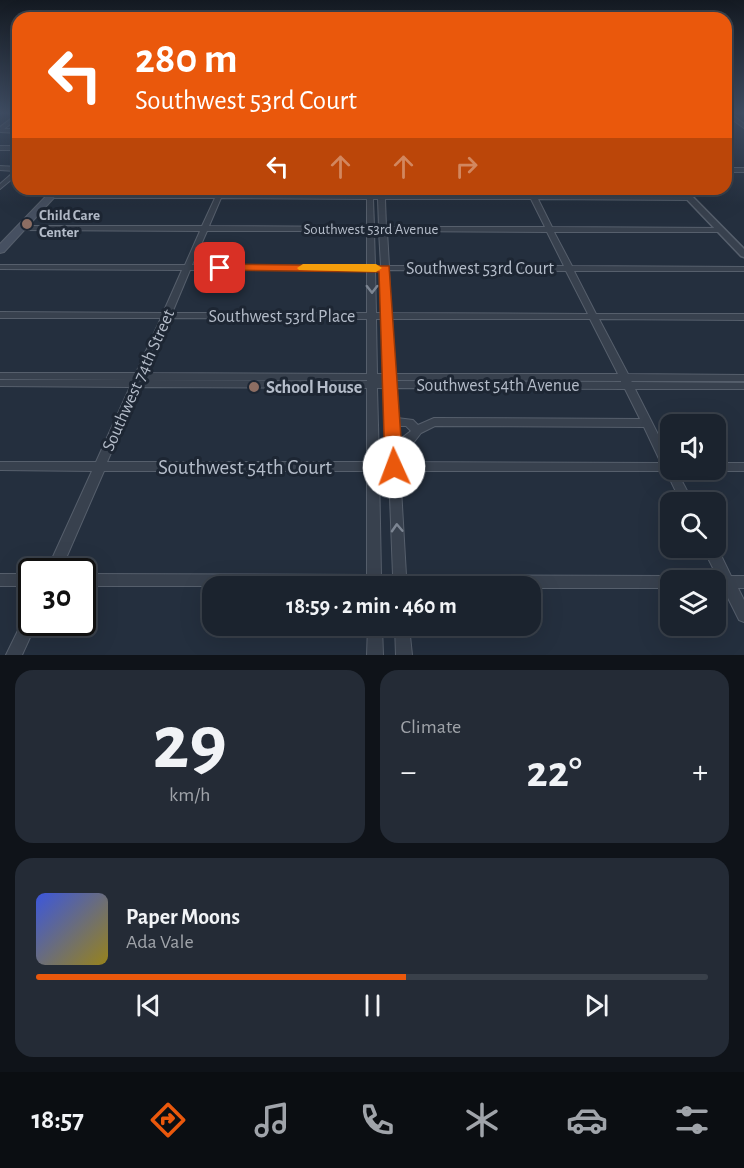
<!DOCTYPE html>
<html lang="en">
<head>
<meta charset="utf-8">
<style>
  body { margin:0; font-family:"Alegreya Sans",sans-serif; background:#242b36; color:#f1f3f6; height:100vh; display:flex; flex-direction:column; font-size:22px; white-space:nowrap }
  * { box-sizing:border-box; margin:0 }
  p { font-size:20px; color:#a0a4aa }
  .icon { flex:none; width:33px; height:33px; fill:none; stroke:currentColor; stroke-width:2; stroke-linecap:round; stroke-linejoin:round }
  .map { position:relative; height:655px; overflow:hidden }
  .drawer { display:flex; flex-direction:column; gap:15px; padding:15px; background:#0f1319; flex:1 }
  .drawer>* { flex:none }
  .banner { position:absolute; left:12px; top:12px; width:720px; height:183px; border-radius:18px; box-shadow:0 6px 24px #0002,0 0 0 2px #39404a; background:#ea580c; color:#fff; overflow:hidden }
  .controls { position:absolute; left:660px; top:414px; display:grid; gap:12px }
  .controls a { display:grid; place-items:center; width:66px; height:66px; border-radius:12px; background:#1b232e; box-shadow:0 6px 24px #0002,0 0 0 2px #39404a; font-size:30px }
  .speed { position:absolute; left:18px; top:558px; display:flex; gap:12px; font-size:30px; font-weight:700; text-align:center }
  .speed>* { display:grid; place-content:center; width:78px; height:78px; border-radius:50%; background:#1b232e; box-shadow:0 6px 24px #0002,0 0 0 2px #39404a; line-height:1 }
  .speed .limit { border:3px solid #111; border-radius:9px; background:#fff; color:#111 }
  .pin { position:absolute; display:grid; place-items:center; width:51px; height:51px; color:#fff; margin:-26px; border-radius:12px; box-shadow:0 3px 9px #0006 }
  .me { position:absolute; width:66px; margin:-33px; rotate:358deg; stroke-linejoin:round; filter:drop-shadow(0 0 4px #0008) }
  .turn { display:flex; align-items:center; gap:21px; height:126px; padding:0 24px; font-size:27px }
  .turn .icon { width:78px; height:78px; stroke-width:2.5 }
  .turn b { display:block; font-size:42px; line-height:51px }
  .lanes { display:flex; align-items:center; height:57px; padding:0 24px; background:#0003; justify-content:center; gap:30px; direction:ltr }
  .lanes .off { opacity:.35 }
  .big { font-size:45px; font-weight:700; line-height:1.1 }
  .drawer .tile { flex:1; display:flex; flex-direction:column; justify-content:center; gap:9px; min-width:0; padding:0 21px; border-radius:18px; background:#242b36 }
  .drawer .dial { align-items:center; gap:0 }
  .dial b { font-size:78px; line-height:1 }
  .song { display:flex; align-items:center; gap:18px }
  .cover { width:72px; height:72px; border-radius:9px; background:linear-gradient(135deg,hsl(230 70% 55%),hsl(50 70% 35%)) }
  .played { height:6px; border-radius:3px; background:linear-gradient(90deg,#ea580c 55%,#39404a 55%) }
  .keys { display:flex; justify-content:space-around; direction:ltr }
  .heat { display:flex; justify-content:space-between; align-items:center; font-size:33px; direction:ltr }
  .drawer .tiles { flex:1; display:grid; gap:15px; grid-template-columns:1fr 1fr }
  .tile:last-child { grid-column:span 2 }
  .trip { position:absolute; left:202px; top:576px; width:339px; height:60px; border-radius:18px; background:#1b232e; box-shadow:0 6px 24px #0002,0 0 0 2px #39404a; font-weight:700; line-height:60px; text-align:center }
  .tabs { display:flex; height:96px; justify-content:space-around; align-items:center; background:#0b0e12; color:#a0a4aa }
  .tabs .icon { width:42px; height:42px }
  .tabs .selected { color:#ea580c }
  .tabs b { font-size:27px; color:#f1f3f6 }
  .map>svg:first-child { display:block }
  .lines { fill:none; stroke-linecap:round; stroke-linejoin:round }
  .minor-casing { stroke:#565f6c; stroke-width:2 }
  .tertiary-casing { stroke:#565f6c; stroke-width:3 }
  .secondary-casing { stroke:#565f6c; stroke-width:2 }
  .minor { fill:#38414e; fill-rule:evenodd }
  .tertiary { fill:#38414e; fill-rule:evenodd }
  .secondary { fill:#465061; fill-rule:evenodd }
  .oneway { stroke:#7c8592 }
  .route { fill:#ea580c; stroke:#983908; stroke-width:1.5 }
  .slow { fill:#f59e0b }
  .education-dot { fill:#8d6e63; stroke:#1d2633; stroke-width:2 }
  .labels { text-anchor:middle; stroke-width:6; stroke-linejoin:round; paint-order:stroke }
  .far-poi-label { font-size:15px; font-weight:bold; fill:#b4bcc9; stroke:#1d2633; text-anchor:start }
  .far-street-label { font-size:15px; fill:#b4bcc9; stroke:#1d2633 }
  .street-label { font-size:18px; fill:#b4bcc9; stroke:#1d2633 }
  .poi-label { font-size:18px; font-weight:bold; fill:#b4bcc9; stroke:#1d2633; text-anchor:start }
  .near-street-label { font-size:21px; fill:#b4bcc9; stroke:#1d2633 }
</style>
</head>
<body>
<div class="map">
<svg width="744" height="655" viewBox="0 0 744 655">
  <rect width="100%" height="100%" fill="#242f3e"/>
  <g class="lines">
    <!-- minor casing -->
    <g class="minor-casing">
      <path id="minor" d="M 726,113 L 730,113 L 744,124 L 744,128 L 726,115 Z
        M 16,115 L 18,115 L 18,118 L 4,129 L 18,129 L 18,133 L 0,132 L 0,127 Z
        M 0,146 L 18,146 L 18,150 L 0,150 Z
        M 0,166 L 18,167 L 18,174 L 0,189 L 0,184 L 15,171 L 0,170 Z
        M 726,168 L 744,168 L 744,172 L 726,172 Z
        M 219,189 L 225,189 L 223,195 L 367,195 L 367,189 L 373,189 L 373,195 L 378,195 L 378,189 L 384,189 L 385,195 L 529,196 L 526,189 L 532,189 L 536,196 L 692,197 L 693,198 L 690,200 L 538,199 L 552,227 L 721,228 L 725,230 L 721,232 L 554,232 L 572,266 L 744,267 L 744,271 L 574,271 L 596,314 L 744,314 L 744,320 L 599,319 L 628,374 L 744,375 L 744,381 L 631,381 L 632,382 L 744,383 L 744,389 L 635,389 L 670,458 L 670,470 L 676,470 L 693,502 L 681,502 L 666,471 L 400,471 L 406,575 L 670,576 L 675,578 L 676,580 L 670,580 L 670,588 L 531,588 L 531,586 L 82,586 L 82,574 L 367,575 L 367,471 L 104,471 L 60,572 L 46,572 L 92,471 L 0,470 L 0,462 L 96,462 L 130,387 L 0,386 L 0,380 L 133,380 L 0,379 L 0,373 L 136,373 L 161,318 L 0,318 L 0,312 L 163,313 L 182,270 L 0,269 L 0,265 L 185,265 L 200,231 L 21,230 L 17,228 L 21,226 L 202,226 L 215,198 L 51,198 L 48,196 L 51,194 L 216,195 ZM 221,198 L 367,199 L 367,227 L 209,226 ZM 373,199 L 378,199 L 379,227 L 374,227 ZM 385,199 L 531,199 L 545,227 L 386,227 ZM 207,231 L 367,231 L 367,266 L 192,265 ZM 374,231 L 379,231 L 381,266 L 375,266 ZM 387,231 L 547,232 L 564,266 L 389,266 ZM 190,270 L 367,270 L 367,313 L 172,313 ZM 375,270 L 381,270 L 383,313 L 376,313 ZM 389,270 L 566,271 L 588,314 L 391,313 ZM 169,318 L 367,319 L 367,374 L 146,373 ZM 376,319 L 383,319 L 385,374 L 377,374 ZM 392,319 L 590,319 L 618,374 L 395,374 ZM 143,380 L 367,380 L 367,381 ZM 395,380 L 621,381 L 621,382 L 395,381 ZM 140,387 L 367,388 L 367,462 L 107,462 ZM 377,388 L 385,388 L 388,462 L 379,462 ZM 396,388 L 625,389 L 640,419 L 434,418 L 418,425 L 413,420 L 397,418 ZM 398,426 L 406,426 L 411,431 L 399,440 ZM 435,426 L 644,427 L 661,463 L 400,462 L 399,450 L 414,442 L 421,433 ZM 379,471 L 389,471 L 393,575 L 381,575 Z
        M 716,463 L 744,463 L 744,471 L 716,471 L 712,470 L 716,470 Z
        M 716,545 L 731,576 L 744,576 L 744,588 L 738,588 L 744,600 L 744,622 L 739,620 L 723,588 L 716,588 L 716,580 L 710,580 L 711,578 L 717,576 L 703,548 L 716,548 Z
        M 0,574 L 32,574 L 32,586 L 0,586 Z
        M 32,610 L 32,622 L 37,622 L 22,655 L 6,655 L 27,612 Z
        M 368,626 L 382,626 L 383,655 L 367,655 Z
        M 395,626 L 409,626 L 412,655 L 396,655 Z"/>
    </g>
    <!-- tertiary casing -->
    <g class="tertiary-casing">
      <path id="tertiary" d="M 677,189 L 685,189 L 744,249 L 744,257 L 741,256 Z"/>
    </g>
    <!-- secondary casing -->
    <g class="secondary-casing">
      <path id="secondary" d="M 53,189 L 62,189 L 4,252 L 0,253 L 0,244 Z"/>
    </g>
    <!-- minor -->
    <use href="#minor" class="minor"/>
    <!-- tertiary -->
    <use href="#tertiary" class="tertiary"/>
    <!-- secondary -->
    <use href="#secondary" class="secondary"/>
  </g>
  <!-- one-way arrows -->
  <defs><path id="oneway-chevron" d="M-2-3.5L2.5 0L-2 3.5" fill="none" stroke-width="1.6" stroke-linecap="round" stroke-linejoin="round" transform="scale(1.5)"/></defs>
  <g class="oneway">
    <use href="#oneway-chevron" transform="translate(372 289) rotate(90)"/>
    <use href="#oneway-chevron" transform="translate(397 528) rotate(-93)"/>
  </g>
  <!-- sky -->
  <linearGradient id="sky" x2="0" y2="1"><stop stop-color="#141a22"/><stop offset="0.55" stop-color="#3f4d63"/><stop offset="1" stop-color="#3f4d63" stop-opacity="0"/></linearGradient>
  <rect width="744" height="205" fill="url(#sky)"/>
  <!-- route -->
  <path class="route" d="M 220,264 L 389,266 L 403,467 L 400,472 L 394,474 L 388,472 L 385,467 L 379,272 L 215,270 L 214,268 Z"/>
  <!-- slow -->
  <path class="slow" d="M 303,264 L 376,264 L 382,268 L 376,272 L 299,270 L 297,268 Z"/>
  <!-- markers -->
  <g class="education-dot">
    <circle cx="27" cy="224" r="6"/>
    <circle cx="254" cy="387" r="6"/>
  </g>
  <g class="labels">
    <!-- far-poi labels -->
    <g class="far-poi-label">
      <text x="39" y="220">Child Care<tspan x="39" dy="17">Center</tspan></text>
    </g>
    <!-- far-street labels -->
    <g class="far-street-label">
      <text x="371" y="234">Southwest 53rd Avenue</text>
    </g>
    <!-- street labels -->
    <g class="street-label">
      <text x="480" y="274">Southwest 53rd Court</text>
      <text x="282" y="322">Southwest 53rd Place</text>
      <text transform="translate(138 380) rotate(-66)" y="6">Southwest 74th Street</text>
      <text x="498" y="391">Southwest 54th Avenue</text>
    </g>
    <!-- poi labels -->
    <g class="poi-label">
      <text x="266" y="393">School House</text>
    </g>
    <!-- near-street labels -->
    <g class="near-street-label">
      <text x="245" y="474">Southwest 54th Court</text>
    </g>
  </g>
</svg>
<div class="controls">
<a><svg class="icon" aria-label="sound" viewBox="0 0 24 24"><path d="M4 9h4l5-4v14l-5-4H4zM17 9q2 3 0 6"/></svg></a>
<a><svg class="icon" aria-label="search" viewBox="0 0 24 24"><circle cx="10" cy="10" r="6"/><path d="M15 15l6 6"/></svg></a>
<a><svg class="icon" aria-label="layers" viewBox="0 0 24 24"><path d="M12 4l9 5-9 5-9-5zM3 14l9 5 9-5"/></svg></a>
</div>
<div class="speed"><div class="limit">30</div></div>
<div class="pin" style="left:220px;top:268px;background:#d93025"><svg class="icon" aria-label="arrive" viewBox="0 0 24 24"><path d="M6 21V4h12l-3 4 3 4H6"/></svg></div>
<svg class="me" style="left:394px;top:467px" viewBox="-20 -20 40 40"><circle r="19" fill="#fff"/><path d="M0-13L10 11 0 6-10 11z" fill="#ea580c"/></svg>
<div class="trip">18:59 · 2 min · 460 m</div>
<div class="banner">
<div class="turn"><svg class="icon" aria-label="left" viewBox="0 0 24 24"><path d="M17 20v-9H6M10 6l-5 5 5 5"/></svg><div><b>280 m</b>Southwest 53rd Court</div></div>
<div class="lanes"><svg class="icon" aria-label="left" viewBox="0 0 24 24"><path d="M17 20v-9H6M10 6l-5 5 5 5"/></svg><svg class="icon off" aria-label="ahead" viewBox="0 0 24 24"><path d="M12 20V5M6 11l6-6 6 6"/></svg><svg class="icon off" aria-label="ahead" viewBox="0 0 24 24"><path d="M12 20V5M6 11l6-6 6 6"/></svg><svg class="icon off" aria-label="right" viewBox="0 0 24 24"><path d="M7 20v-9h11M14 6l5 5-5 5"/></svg></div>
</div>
</div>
<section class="drawer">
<div class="tiles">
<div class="tile dial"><b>29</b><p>km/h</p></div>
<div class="tile"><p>Climate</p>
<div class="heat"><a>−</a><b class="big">22°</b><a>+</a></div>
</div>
<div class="tile">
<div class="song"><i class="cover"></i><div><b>Paper Moons</b><p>Ada Vale</p></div></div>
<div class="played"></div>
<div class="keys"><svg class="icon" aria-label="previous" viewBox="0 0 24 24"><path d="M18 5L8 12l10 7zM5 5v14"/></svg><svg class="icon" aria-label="pause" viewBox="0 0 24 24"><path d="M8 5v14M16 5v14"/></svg><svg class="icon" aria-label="next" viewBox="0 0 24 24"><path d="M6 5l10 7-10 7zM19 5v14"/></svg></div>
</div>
</div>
</section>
<nav class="tabs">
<b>18:57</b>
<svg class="icon selected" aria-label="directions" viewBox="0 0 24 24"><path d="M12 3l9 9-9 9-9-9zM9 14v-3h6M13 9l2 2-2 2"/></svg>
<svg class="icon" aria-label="music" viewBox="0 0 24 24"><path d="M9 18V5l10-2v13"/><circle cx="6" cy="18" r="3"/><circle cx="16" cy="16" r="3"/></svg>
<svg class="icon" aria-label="phone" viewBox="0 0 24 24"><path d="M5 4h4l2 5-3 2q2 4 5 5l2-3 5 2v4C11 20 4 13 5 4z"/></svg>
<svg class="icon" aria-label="climate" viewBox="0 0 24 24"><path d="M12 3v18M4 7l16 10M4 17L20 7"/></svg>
<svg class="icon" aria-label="car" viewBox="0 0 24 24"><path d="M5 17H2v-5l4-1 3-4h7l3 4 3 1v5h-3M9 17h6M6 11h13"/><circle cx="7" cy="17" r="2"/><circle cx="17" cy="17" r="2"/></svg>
<svg class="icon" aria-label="filters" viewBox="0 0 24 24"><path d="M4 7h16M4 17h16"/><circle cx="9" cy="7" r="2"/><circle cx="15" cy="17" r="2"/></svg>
</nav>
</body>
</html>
